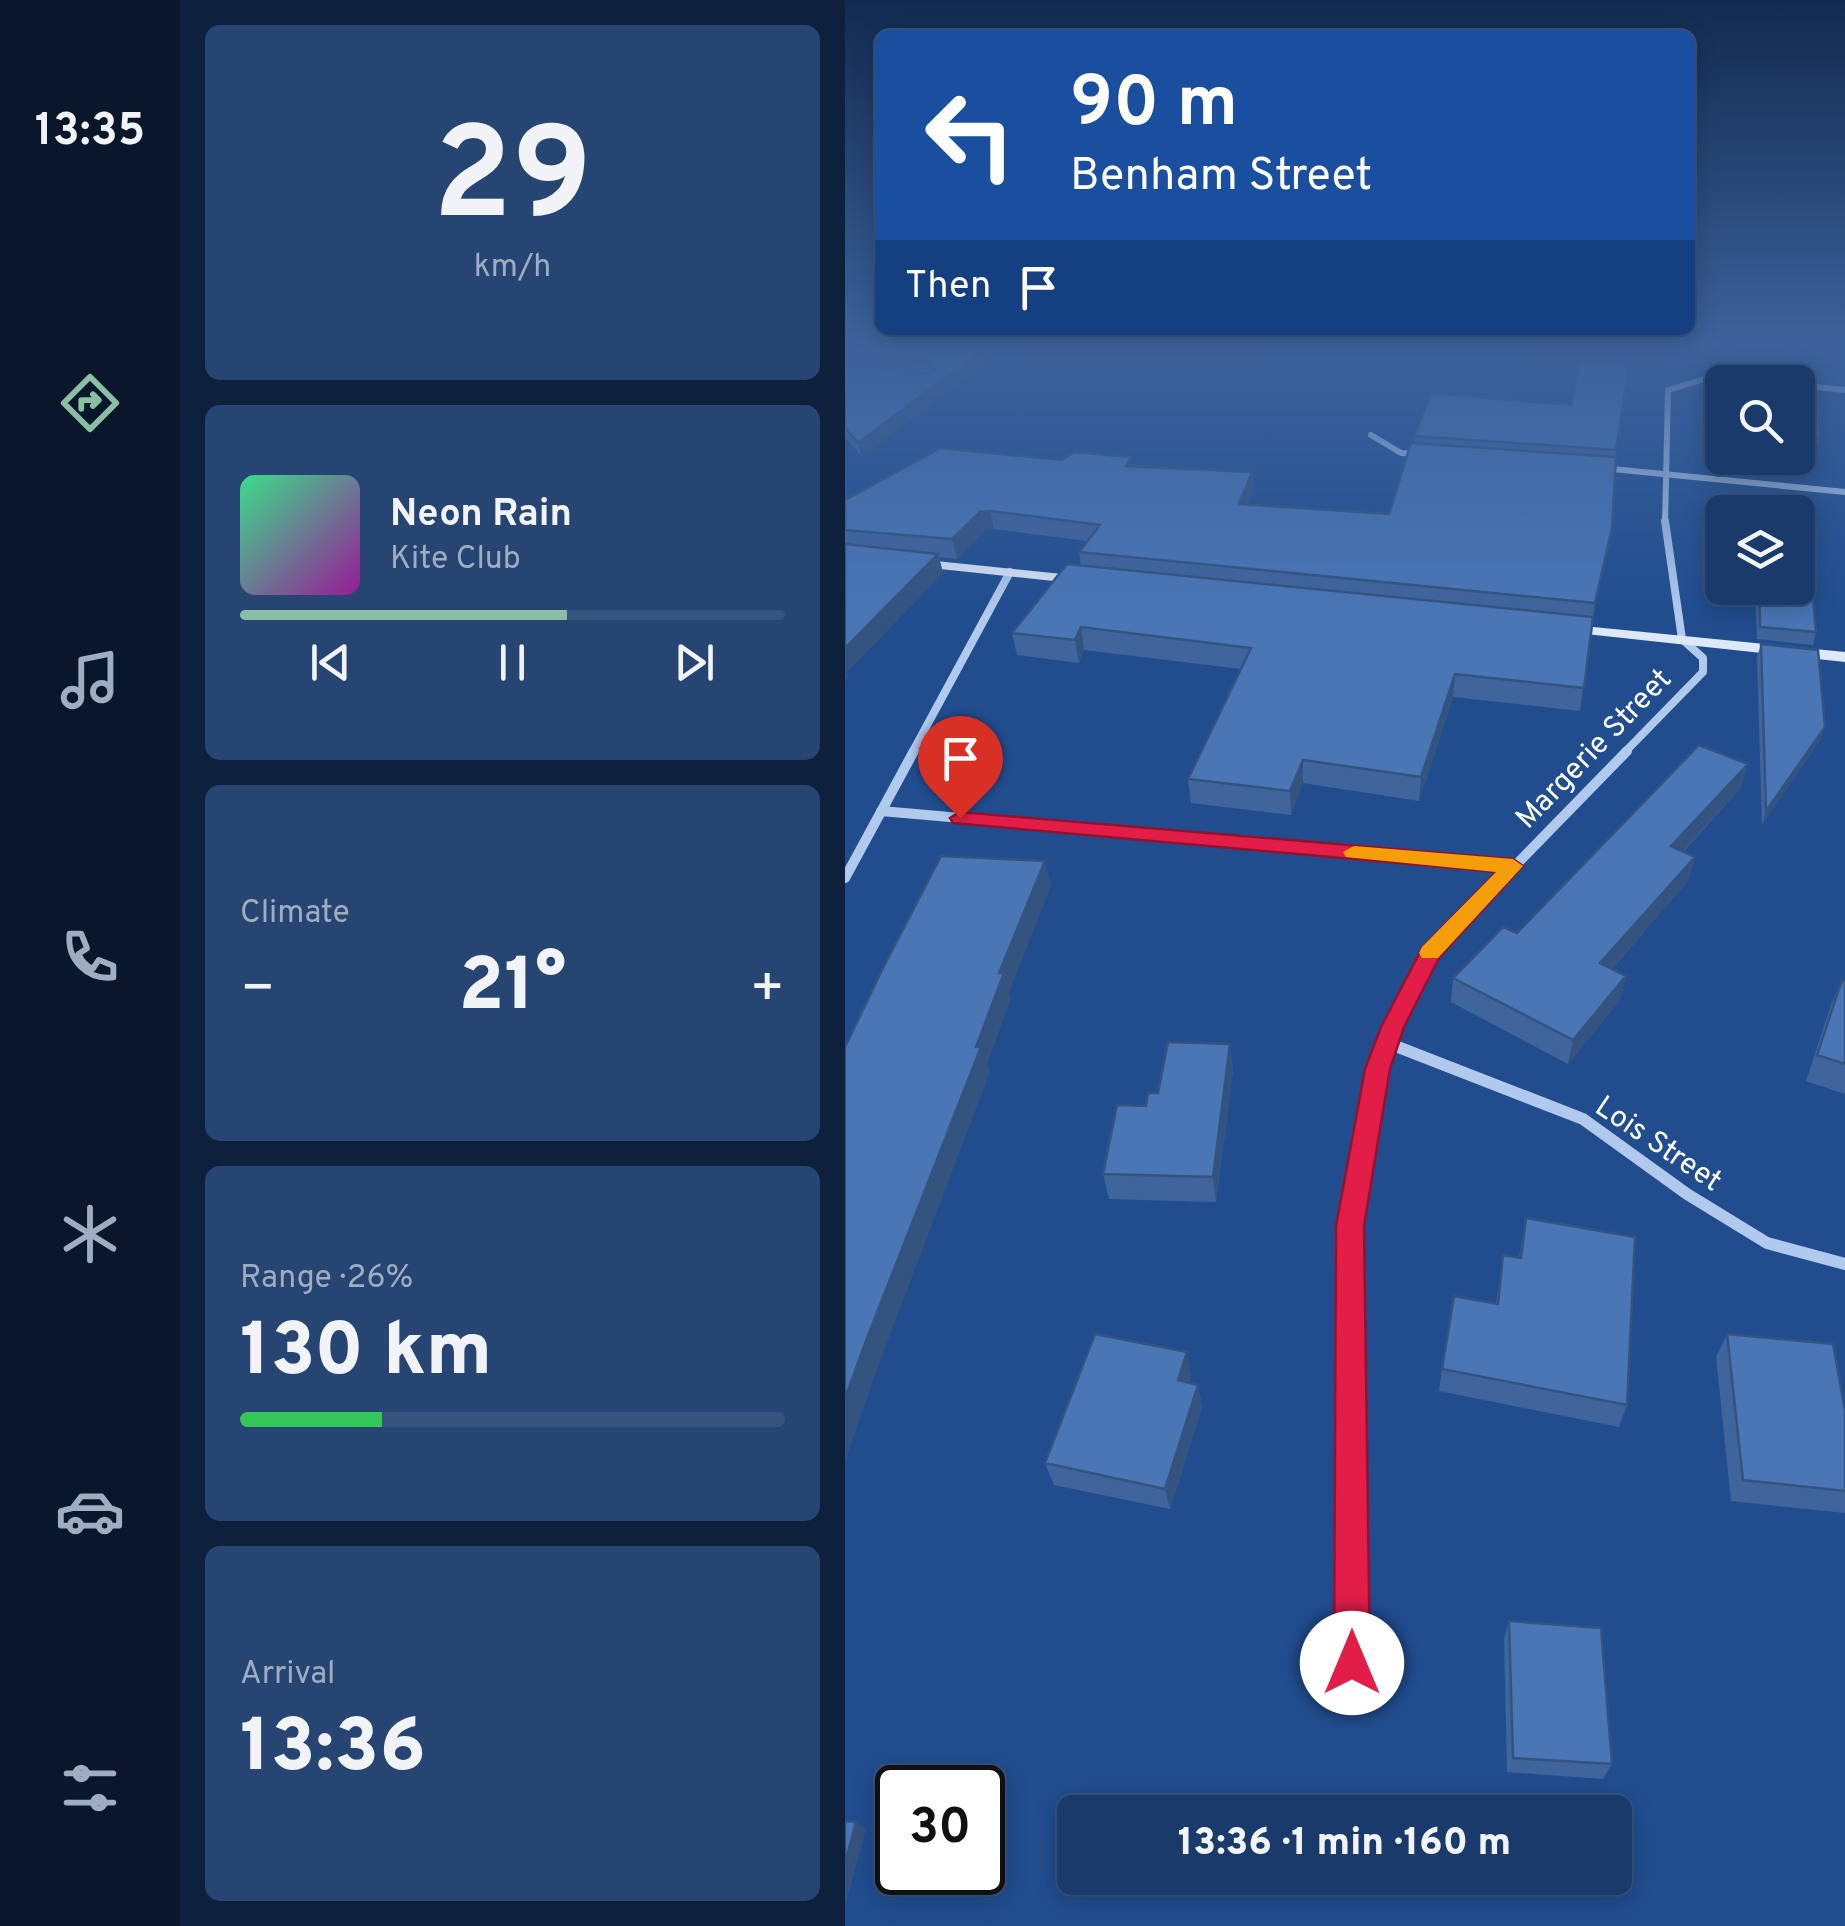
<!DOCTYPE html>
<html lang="en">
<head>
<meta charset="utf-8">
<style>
  body { margin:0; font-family:Overpass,sans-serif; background:#264573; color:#f1f3f6; height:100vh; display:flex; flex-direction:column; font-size:38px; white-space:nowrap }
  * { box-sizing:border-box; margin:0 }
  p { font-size:32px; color:#9fadc1 }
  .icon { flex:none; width:55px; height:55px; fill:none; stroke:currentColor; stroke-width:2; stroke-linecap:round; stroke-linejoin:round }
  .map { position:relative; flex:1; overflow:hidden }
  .details { display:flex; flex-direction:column; gap:25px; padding:25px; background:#0e203b; width:665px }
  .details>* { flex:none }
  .banner { position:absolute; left:30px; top:30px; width:820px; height:305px; border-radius:15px; box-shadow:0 5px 25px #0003,0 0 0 2px #37547e; background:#1a4fa0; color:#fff; overflow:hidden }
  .tools { position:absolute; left:860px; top:365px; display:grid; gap:20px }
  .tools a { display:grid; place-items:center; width:110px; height:110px; border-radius:15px; background:#193a6b; box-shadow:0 5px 25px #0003,0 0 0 2px #37547e; font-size:50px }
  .speed { position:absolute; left:30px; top:1765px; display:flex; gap:20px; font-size:50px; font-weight:700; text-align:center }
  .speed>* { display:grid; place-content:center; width:130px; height:130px; border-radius:50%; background:#193a6b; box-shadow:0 5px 25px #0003,0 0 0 2px #37547e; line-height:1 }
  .speed .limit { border:5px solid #111; border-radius:15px; background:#fff; color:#111 }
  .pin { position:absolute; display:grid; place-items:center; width:85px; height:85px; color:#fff; margin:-102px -42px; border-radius:50% 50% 50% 0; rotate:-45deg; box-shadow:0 0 10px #0007 }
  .pin .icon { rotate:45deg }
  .me { position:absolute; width:110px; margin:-55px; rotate:0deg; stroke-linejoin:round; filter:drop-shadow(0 0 8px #0008) }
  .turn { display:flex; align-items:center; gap:35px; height:210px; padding:0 30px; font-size:45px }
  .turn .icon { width:130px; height:130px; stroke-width:2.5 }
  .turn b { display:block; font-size:70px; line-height:85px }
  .then { display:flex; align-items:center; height:95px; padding:0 30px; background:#0003; gap:20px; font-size:38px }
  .big { font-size:75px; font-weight:800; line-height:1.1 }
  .details .card { flex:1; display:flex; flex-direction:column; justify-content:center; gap:15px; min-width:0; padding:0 35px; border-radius:15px; background:#264573 }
  .details .dial { align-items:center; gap:0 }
  .dial b { font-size:130px; line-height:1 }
  .song { display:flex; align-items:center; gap:30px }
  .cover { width:120px; height:120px; border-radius:15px; background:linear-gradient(135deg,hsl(150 70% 55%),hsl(300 70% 35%)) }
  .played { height:10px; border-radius:5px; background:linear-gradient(90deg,#8abfa5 60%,#37547e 60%) }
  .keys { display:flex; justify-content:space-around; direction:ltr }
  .heat { display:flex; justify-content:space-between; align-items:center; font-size:55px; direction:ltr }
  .charge { height:15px; border-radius:8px; background:linear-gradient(90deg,#34c759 26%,#37547e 0) }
  .trip { position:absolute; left:212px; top:1795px; width:575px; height:100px; border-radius:15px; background:#193a6b; box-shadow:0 5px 25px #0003,0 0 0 2px #37547e; font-weight:800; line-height:100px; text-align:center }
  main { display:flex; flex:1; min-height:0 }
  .menu { display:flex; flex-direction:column; width:180px; justify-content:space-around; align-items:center; background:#0a172b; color:#9fadc1 }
  .menu .icon { width:70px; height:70px }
  .menu .selected { color:#8abfa5 }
  .menu b { font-size:45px; color:#f1f3f6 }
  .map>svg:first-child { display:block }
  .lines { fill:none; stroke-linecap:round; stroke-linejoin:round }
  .minor-far4 { stroke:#b1c9ec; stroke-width:6 }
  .minor-far3 { stroke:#b1c9ec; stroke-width:8 }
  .minor-far2 { stroke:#b1c9ec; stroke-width:10 }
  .minor-far1 { stroke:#b1c9ec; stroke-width:12 }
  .minor { stroke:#b1c9ec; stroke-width:16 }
  .secondary { fill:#dde8f9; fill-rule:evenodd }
  .wall { fill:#40659d }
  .shaded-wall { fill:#34537f }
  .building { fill:#4a76b6; stroke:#34537f; stroke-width:2.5 }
  .route { fill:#e11d48; stroke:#92132f; stroke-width:2.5 }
  .slow { fill:#f59e0b }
  .labels { text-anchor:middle; stroke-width:8; stroke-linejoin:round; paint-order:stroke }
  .street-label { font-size:30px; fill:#fff; stroke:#214d8f }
</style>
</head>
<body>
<main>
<nav class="menu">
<b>13:35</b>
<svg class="icon selected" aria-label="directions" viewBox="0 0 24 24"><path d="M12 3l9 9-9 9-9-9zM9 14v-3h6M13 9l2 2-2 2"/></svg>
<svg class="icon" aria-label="music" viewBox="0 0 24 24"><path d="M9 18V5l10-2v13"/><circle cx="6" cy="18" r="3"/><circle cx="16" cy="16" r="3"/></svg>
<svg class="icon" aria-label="phone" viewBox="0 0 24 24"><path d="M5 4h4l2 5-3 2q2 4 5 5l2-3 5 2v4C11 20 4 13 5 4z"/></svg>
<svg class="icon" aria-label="climate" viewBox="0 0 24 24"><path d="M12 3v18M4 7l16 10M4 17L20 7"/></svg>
<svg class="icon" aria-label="car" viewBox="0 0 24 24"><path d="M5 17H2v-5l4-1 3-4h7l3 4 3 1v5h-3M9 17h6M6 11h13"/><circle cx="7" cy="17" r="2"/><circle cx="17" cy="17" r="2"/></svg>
<svg class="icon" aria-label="filters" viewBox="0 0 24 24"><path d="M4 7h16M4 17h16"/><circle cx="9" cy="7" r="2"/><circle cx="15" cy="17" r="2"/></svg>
</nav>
<section class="details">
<div class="card dial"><b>29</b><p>km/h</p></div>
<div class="card">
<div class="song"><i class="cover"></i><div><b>Neon Rain</b><p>Kite Club</p></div></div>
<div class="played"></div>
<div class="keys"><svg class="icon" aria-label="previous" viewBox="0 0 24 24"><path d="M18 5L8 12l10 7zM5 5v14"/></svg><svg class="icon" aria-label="pause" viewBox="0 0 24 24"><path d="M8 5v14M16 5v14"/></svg><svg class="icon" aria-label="next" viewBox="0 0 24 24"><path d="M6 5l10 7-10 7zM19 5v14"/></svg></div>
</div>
<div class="card"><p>Climate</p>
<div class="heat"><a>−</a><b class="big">21°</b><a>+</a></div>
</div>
<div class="card"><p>Range · 26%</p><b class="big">130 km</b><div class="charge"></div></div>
<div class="card"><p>Arrival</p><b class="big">13:36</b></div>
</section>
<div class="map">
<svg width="1000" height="1926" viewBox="0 0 1000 1926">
  <rect width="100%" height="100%" fill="#214d8f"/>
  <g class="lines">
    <!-- minor-far4 -->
    <path class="minor-far4" d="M 952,385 L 1000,390
      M 526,435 L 556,453 L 576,454
      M 757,468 L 1000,492
      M 820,524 L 823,390 L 863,378 L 933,382"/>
    <!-- minor-far3 -->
    <path class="minor-far3" d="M 67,753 L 165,572
      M 779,753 L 858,672 L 858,658 L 837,639 L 820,521"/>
    <!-- minor-far2 -->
    <path class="minor-far2" d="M 36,811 L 668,866
      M 0,878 L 69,751
      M 543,1043 L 560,1050
      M 541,1050 L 565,988 L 585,953 L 782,751"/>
    <!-- minor-far1 -->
    <path class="minor-far1" d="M 553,1047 L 738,1119 L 842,1194 L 922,1243 L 1000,1264
      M 506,1433 L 505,1225 L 533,1069 L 542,1047"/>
    <!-- minor -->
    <path class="minor" d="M 506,1430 L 507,1702"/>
    <!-- secondary -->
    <path class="secondary" d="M 72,559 L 237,576 L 244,580 L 237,584 L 67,566 L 65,563 Z
      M 718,624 L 1000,652 L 1000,662 L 713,631 L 713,625 Z"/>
  </g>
  <!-- wall -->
  <path class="wall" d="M 0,345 L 158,345 L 158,348 L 17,457 L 0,437 L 0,366 L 83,374 L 85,373 L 0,365 Z
    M 784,367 L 770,457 L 767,528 L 747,621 L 735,711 L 608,697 L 574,801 L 458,783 L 446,815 L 346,803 L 343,779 L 396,669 L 239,650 L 234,663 L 172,655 L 167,633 L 236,566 L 234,552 L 242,541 L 149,529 L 139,531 L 112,559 L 94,557 L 98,573 L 1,673 L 3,677 L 0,682 L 0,500 L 217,460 L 407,472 L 408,490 L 403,504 L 544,514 L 569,443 L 569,436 L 726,405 Z
    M 952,392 L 975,437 L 969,459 L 951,458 L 952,458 Z
    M 910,588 L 952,588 L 971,632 L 968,645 L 912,639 Z
    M 916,644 L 980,727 L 975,740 L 917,825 L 912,657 Z
    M 896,788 L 838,852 L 850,857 L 843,881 L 767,969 L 781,976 L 775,1000 L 723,1064 L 606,1002 L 608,978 Z
    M 997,980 L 1000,981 L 1000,1094 L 961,1081 L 986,1005 Z
    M 385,1044 L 388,1070 L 371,1202 L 264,1199 L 258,1174 L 301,1106 L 313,1093 Z
    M 681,1218 L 782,1405 L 774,1427 L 594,1391 L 597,1369 L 651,1304 L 658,1255 L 674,1258 Z
    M 882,1334 L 1000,1410 L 1000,1513 L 886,1501 L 871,1357 Z
    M 346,1375 L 344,1383 L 353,1385 L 357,1407 L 325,1509 L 209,1485 L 200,1463 Z
    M 664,1621 L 767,1764 L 758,1779 L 662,1772 L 659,1639 Z"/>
  <!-- shaded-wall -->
  <path class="shaded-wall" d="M 144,345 L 158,345 L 158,348 L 17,457 L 13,443 Z
    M 407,472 L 408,490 L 396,522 L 394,504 Z
    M 145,511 L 149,529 L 139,531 L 112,559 L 107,539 L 135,512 Z
    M 767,528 L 764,546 L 747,623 L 750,603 Z
    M 93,554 L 98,573 L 1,673 L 3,677 L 0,682 L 0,648 Z
    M 236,627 L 239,650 L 234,663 L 230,640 Z
    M 610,674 L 608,697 L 574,801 L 576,777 Z
    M 980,727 L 975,740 L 917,825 L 921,811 Z
    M 458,760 L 458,783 L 446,815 L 445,791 Z
    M 903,764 L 896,788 L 820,870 L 826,846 Z
    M 850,857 L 843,881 L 750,988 L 755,963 Z
    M 200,861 L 206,886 L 164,993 L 166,999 L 142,1064 L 145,1072 L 32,1369 L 0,1462 L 0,1399 L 131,1047 L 154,973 Z
    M 781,976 L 775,1000 L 723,1064 L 728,1040 Z
    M 385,1044 L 388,1070 L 371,1202 L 368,1177 Z
    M 342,1352 L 346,1375 L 338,1403 L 333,1380 Z
    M 353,1385 L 357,1407 L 325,1509 L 320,1489 Z
    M 11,1822 L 21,1829 L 0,1907 L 0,1864 Z"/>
  <!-- building -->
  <path class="building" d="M 0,345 L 144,345 L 13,443 L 0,428 L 0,366 L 83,374 L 91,369 L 85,361 L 0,352 Z
    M 735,363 L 784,367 L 771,450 L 569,436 L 586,393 L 726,405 Z
    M 952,392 L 972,394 L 975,437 L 952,436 Z
    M 566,443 L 771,457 L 767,528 L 750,603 L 234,552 L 255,525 L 145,511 L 135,512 L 107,539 L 0,530 L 0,500 L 96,448 L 217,460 L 229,452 L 286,457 L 281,466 L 407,472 L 394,504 L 544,514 Z
    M 0,544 L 93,554 L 0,648 Z
    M 222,564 L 748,617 L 739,688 L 610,674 L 576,777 L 458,760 L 445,791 L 343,779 L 406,648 L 236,627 L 230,640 L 167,633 Z
    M 952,572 L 966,573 L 971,632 L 915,627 L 914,588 L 952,588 Z
    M 916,644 L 973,650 L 980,727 L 921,811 Z
    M 854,745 L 903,764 L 826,846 L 850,857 L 755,963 L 781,976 L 728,1040 L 608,978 L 658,927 L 672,933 Z
    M 96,856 L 200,861 L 154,973 L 159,973 L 131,1047 L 136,1047 L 19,1346 L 0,1399 L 0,1047 L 38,968 Z
    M 997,980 L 1000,981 L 1000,1064 L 972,1055 Z
    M 323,1042 L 385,1044 L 368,1177 L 258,1174 L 272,1105 L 301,1106 L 303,1093 L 313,1093 Z
    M 681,1218 L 790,1237 L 782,1405 L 597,1369 L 609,1296 L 653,1304 L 658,1255 L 676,1258 Z
    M 250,1334 L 342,1352 L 333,1380 L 353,1385 L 320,1489 L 200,1463 Z
    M 882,1334 L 988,1344 L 1000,1410 L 1000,1491 L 898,1480 Z
    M 664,1621 L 756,1628 L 767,1764 L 668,1758 Z
    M 0,1821 L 11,1822 L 0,1864 Z"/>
  <!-- sky -->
  <linearGradient id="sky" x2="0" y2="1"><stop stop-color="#122a4f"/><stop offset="0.56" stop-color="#3d629b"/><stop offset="1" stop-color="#3d629b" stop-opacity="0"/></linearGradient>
  <rect width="1000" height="614" fill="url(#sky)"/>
  <!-- route -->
  <path class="route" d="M 115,812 L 668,859 L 678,866 L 594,958 L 559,1027 L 545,1069 L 519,1226 L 525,1663 L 520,1676 L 507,1681 L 495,1676 L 489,1663 L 491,1226 L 520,1069 L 536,1027 L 577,948 L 651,872 L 108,823 L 105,818 Z"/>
  <!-- slow -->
  <path class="slow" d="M 509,846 L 668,859 L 678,866 L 593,958 L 577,958 L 574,953 L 577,947 L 651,872 L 501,857 L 498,852 Z"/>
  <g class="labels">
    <!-- street labels -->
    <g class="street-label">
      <text transform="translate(748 748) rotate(-46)" y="10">Margerie Street</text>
      <text transform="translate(814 1143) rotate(34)" y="10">Lois Street</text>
    </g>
  </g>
</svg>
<div class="tools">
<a><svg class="icon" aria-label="search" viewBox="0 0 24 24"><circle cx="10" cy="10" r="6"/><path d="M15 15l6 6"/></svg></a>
<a><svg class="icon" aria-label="layers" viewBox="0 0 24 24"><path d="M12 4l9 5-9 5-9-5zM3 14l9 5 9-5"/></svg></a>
</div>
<div class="speed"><div class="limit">30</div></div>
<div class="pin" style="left:115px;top:818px;background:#d93025"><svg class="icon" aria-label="arrive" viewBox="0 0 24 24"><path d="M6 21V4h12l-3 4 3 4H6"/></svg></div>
<svg class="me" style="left:507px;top:1663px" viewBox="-20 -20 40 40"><circle r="19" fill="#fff"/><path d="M0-13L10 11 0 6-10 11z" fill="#e11d48"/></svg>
<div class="trip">13:36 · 1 min · 160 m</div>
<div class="banner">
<div class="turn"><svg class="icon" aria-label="left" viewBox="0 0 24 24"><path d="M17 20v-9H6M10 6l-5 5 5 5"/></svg><div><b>90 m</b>Benham Street</div></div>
<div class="then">Then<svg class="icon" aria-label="arrive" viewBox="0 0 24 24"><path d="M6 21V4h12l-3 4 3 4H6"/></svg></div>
</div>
</div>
</main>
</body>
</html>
